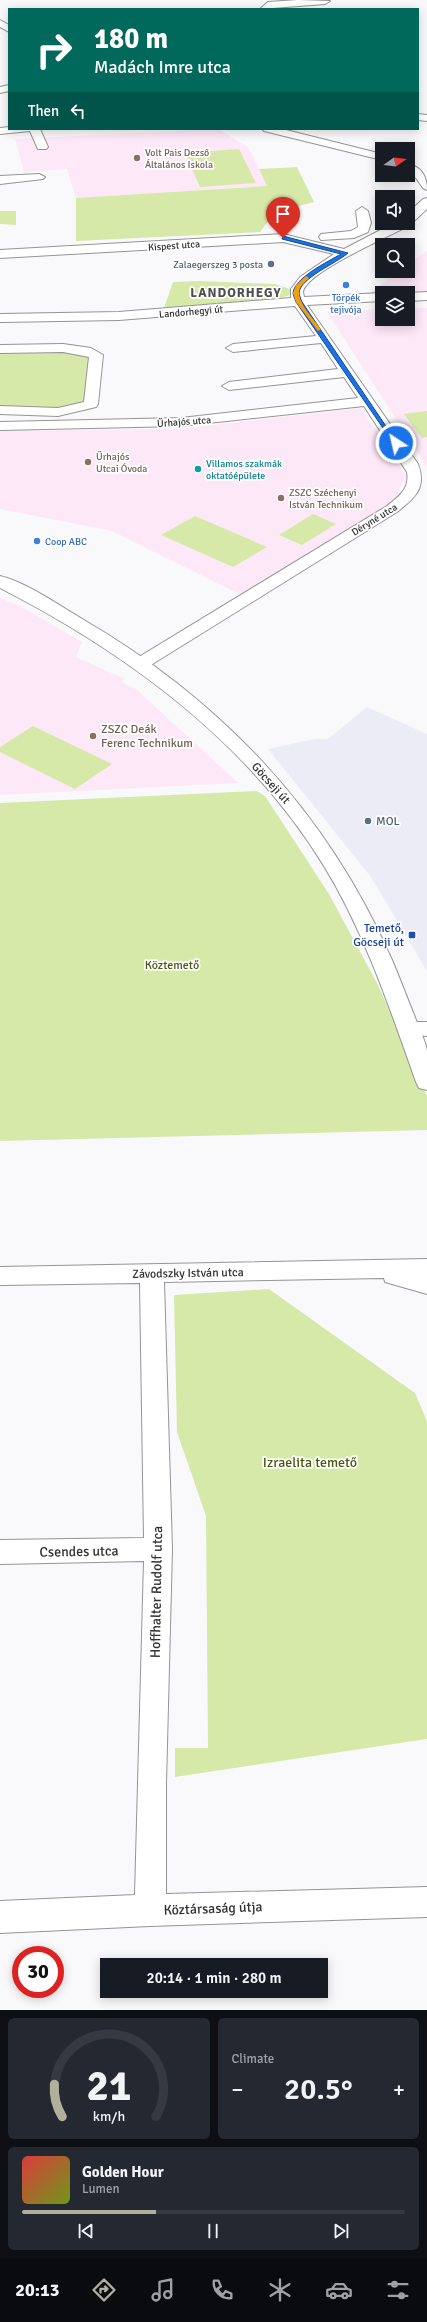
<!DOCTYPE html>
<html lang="en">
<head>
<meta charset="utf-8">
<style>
  body { margin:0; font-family:Signika,sans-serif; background:#242831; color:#f1f3f6; height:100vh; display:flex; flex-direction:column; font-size:15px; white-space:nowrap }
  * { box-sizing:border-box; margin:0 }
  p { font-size:13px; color:#9ea1a6 }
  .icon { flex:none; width:22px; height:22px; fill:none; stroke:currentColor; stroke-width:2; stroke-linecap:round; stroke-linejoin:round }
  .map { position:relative; height:2010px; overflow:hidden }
  .sheet { display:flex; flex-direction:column; gap:8px; padding:8px; background:#0d0f14; flex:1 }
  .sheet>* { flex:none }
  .hud { position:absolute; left:8px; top:8px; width:411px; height:122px; border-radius:0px; box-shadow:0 2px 10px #0003; background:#00695c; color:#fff; overflow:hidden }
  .needle { width:26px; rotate:76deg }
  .controls { position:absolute; left:375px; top:142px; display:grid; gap:8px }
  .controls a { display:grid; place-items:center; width:40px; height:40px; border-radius:0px; background:#171b24; box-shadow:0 2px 10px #0003; font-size:20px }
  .speed { position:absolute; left:12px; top:1946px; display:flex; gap:8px; font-size:20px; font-weight:700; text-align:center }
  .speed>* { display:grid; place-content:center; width:52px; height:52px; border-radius:50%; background:#171b24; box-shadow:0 2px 10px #0003; line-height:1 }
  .speed .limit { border:6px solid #d22; background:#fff; color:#111 }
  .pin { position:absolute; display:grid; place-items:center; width:34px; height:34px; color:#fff; margin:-41px -17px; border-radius:50% 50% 50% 0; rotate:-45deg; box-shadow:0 0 4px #0007 }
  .pin .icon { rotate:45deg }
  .me { position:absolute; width:44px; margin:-22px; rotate:325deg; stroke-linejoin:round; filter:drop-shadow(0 0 3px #0008) }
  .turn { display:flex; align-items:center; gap:14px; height:84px; padding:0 20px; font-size:18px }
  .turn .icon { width:52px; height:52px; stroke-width:2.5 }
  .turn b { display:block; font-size:28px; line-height:34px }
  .then { display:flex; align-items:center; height:38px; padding:0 20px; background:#0003; gap:8px; font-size:15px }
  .big { font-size:30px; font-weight:600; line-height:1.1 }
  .sheet .widget { flex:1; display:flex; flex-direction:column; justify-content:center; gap:6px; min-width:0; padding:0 14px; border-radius:6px; background:#242831 }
  .sheet .dial { align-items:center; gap:0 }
  .dial svg { height:104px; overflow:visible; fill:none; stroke:#363941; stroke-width:7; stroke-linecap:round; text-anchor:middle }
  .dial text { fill:#f1f3f6; stroke:none }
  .song { display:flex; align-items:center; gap:12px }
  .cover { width:48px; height:48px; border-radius:6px; background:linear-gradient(135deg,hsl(0 70% 55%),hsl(80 70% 35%)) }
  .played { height:4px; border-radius:2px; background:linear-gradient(90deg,#b1b09b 35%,#363941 35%) }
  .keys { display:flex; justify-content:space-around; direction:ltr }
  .heat { display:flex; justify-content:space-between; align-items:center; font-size:22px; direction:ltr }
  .sheet .tiles { flex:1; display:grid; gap:8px; grid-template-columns:1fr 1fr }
  .widget:last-child { grid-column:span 2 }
  .trip { position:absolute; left:100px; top:1958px; width:228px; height:40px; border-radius:0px; background:#171b24; box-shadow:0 2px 10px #0003; font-weight:600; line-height:40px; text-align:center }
  .menu { display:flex; height:64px; justify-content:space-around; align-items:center; background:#090b0e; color:#9ea1a6 }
  .menu .icon { width:28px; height:28px }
  .menu .current { color:#b1b09b }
  .menu b { font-size:18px; color:#f1f3f6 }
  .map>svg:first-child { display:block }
  .built { fill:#ececf6 }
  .education { fill:#fde8f7 }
  .green { fill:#d6e9a9 }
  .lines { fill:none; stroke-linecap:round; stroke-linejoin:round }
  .minor-casing { stroke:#949496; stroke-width:2 }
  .major-casing { stroke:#949496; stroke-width:2 }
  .minor { fill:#fff; fill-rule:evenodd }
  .major { fill:#fff; fill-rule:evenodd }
  .route { fill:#1a73e8; stroke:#114b97 }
  .slow { fill:#f59e0b }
  .education-dot { fill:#8d6e63; stroke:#fff; stroke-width:1.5 }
  .service-dot { fill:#5c6f8a; stroke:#fff; stroke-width:1.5 }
  .shop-dot { fill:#3f7fe0; stroke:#fff; stroke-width:1.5 }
  .culture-dot { fill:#0f9aa8; stroke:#fff; stroke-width:1.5 }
  .transit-dot { fill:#1a4fb4; stroke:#fff; stroke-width:1.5 }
  .labels { text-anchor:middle; stroke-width:3.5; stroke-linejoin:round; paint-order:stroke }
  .far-education-label { font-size:10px; fill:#785e54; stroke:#fff; text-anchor:start }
  .far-street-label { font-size:10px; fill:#313132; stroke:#fff }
  .far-service-label { font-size:10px; fill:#4e5e75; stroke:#fff; text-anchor:end }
  .far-shop-label { font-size:10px; fill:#366cbe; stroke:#fff }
  .far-culture-label { font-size:10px; fill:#0d838f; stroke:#fff; text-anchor:start }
  .education-label { font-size:12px; fill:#785e54; stroke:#fff; text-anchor:start }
  .street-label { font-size:12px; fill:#313132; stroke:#fff }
  .service-label { font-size:12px; fill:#4e5e75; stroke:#fff; text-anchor:start }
  .transit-label { font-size:12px; fill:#164399; stroke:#fff; text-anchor:end }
  .park-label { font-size:12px; fill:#495912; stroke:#fff }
  .far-district-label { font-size:13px; font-weight:bold; letter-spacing:1px; fill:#4e4e50; stroke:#fff }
  .near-park-label { font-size:14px; fill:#495912; stroke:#fff }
  .near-street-label { font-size:14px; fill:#313132; stroke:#fff }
</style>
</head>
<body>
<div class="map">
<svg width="427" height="2010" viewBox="0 0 427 2010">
  <rect width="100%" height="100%" fill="#f9f9fb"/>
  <!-- built -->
  <path class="built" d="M 367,707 L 427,734 L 427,971 L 371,877 L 268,749 L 315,739 L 328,739 Z"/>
  <!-- education -->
  <path class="education" d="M 218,129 L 248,147 L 268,186 L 76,198 L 67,169 L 24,172 L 15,139 Z
    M 427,251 L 427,294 L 369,294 L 398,271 L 408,271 L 408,263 Z
    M 408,308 L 427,308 L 427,467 L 327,312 L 382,309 L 382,319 L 408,319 Z
    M 361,408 L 406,475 L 393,504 L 245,597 L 112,531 L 0,509 L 0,431 L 178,429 Z
    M 0,598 L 20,606 L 82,642 L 76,657 L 125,679 L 122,682 L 136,689 L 238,783 L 0,795 Z"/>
  <!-- green -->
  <path class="green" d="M 239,149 L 256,183 L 200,187 L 185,153 Z
    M 297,167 L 314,202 L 275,212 L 260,232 L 76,241 L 76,198 L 267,186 L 259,169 Z
    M 0,211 L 16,211 L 16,225 L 0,224 Z
    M 199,281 L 275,284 L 290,289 L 290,295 L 280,298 L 164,308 L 173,282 Z
    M 0,349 L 70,349 L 96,355 L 91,404 L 80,409 L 0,410 Z
    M 427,411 L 427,437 L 422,438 L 404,414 Z
    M 313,514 L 336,524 L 302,545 L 279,535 Z
    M 195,516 L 267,547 L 233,567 L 161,535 Z
    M 33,726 L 112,764 L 75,789 L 0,752 L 0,747 Z
    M 257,791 L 265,796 L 329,894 L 378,985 L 427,1096 L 427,1130 L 0,1141 L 0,803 Z
    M 269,1289 L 415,1393 L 427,1421 L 427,1739 L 175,1777 L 175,1748 L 208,1748 L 206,1516 L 177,1432 L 174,1295 Z"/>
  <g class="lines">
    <!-- minor casing -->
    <g class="minor-casing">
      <path id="minor" d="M 298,0 L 330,1 L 325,4 L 260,9 L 268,2 Z
        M 0,20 L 9,25 L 9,32 L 0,27 Z
        M 9,85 L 9,91 L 0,93 L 0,87 Z
        M 418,114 L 427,115 L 427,121 L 418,120 Z
        M 9,127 L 9,129 L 40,129 L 48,147 L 46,149 L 38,149 L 30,131 L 0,134 L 0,128 Z
        M 262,129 L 282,129 L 382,154 L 382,160 L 264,131 Z
        M 408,164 C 422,167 427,177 427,190 L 423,188 L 416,178 L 408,173 Z
        M 39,174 L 45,177 L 43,179 L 0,184 L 0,176 Z
        M 427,198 L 427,209 C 420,215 414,222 406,227 C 387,238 306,272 303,292 L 304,297 L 382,293 L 382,301 L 307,305 L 418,464 C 427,488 415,498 397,512 L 146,668 L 134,668 L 131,664 L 134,660 L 387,506 C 399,496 410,489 407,472 L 364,406 L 181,426 L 0,430 L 0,422 L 181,418 L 358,398 L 344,377 L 229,390 L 222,386 L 229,382 L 338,369 L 321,343 L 233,352 L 226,348 L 233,344 L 316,336 L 295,306 L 119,320 L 0,322 L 0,314 L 119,312 L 291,298 L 291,289 L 300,277 L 334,254 L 283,242 L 0,258 L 0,250 L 283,234 L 344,249 L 394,223 L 408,223 L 408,213 L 423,199 Z
        M 362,207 L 368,211 L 371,223 L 368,232 L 354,238 L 321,240 L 319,237 L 321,234 L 351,231 L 358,227 L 356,211 Z
        M 427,292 L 427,300 L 408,301 L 408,293 Z
        M 63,344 L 91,348 L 103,355 L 98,404 L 96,407 L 58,416 L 0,414 L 0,406 L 58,408 L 84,402 L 89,357 L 63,352 L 0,353 L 0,345 Z
        M 409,1022 L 427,1022 L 427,1036 L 401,1034 L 398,1029 L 401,1024 Z
        M 427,1259 L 427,1294 L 385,1282 L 384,1278 L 164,1282 L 172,1549 L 166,1784 L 166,1894 L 427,1887 L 427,1917 L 150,1926 L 0,1933 L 0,1901 L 135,1895 L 144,1561 L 0,1564 L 0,1540 L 144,1538 L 140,1283 L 0,1285 L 0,1267 Z"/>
    </g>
    <!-- major casing -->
    <g class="major-casing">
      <path id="major" d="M 0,576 C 26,582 60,606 84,620 C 222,701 327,812 392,960 C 401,981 409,1003 418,1025 C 421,1033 426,1043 427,1051 C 427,1064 427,1077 427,1090 L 419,1088 L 416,1082 C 390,1009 365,933 324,866 C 249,743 127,653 0,588 Z"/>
    </g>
    <!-- minor -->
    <use href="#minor" class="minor"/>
    <!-- major -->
    <use href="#major" class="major"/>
  </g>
  <!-- route -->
  <path class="route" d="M 283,236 L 348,253 C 337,263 300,278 299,293 C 299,295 301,299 302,302 L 398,444 L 394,444 L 296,302 C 295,299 293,295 293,293 C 294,278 329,261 341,254 L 282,239 Z"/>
  <!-- slow -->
  <path class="slow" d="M 306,276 L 309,278 C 305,282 298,287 299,294 C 300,305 314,320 321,329 L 318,331 L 296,302 L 293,293 L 296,285 Z"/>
  <!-- markers -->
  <g class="education-dot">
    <circle cx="137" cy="158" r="4"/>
    <circle cx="88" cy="462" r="4"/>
    <circle cx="281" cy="498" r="4"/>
    <circle cx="93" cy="736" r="4"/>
  </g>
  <g class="service-dot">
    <circle cx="271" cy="264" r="4"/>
    <circle cx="368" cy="821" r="4"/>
  </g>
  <g class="shop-dot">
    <circle cx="346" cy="285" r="4"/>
    <circle cx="37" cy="541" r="4"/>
  </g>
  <circle class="culture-dot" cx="198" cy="469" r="4"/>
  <rect class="transit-dot" x="408" y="931" width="8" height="8" rx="2"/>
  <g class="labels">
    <!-- far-education labels -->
    <g class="far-education-label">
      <text x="145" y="156">Volt Pais Dezső<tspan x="145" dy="12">Általános Iskola</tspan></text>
      <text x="96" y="460">Űrhajós<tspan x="96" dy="12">Utcai Óvoda</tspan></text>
      <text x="289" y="496">ZSZC Széchenyi<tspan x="289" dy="12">István Technikum</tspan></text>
    </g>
    <!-- far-street labels -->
    <g class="far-street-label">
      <text transform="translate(174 245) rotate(-4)" y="4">Kispest utca</text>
      <text transform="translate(191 311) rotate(-5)" y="4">Landorhegyi út</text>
      <text transform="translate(184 421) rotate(-4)" y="4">Űrhajós utca</text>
      <text transform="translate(374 519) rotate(-32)" y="4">Déryné utca</text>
    </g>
    <!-- far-service labels -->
    <g class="far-service-label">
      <text x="263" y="268">Zalaegerszeg 3 posta</text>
    </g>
    <!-- far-shop labels -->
    <g class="far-shop-label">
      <text x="346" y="301">Törpék<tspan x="346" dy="12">tejivója</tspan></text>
      <text x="45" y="545" text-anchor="start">Coop ABC</text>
    </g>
    <!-- far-culture labels -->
    <g class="far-culture-label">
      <text x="206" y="467">Villamos szakmák<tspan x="206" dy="12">oktatóépülete</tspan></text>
    </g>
    <!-- education labels -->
    <g class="education-label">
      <text x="101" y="733">ZSZC Deák<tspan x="101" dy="14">Ferenc Technikum</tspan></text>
    </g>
    <!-- street labels -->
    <g class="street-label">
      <text transform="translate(271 783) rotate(48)" y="4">Göcseji út</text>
      <text transform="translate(188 1273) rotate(-1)" y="4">Závodszky István utca</text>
    </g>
    <!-- service labels -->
    <g class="service-label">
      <text x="376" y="825">MOL</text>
    </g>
    <!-- transit labels -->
    <g class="transit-label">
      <text x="404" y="932">Temető,<tspan x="404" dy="14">Göcseji út</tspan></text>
    </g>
    <!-- park labels -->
    <g class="park-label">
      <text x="172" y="969">Köztemető</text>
    </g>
    <!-- far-district labels -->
    <g class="far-district-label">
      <text x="236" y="297">LANDORHEGY</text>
    </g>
    <!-- near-park labels -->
    <g class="near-park-label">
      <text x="310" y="1467">Izraelita temető</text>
    </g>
    <!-- near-street labels -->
    <g class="near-street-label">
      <text transform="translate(79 1551) rotate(-1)" y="5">Csendes utca</text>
      <text transform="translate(156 1592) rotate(-89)" y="5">Hoffhalter Rudolf utca</text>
      <text transform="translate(213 1908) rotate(-2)" y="5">Köztársaság útja</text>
    </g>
  </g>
</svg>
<div class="controls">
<a><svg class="needle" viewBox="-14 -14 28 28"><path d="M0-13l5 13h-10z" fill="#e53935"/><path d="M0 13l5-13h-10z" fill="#9ea1a6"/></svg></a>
<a><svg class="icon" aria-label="sound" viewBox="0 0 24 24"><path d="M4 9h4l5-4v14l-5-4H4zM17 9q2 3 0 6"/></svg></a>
<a><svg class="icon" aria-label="search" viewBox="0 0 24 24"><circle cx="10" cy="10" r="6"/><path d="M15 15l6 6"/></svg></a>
<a><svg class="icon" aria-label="layers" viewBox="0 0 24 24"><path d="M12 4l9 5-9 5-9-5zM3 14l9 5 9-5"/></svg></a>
</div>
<div class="speed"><div class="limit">30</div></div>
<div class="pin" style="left:283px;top:238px;background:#d93025"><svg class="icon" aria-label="arrive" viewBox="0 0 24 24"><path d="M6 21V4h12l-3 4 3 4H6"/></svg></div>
<svg class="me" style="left:396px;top:443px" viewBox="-20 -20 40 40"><circle r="17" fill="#1a73e8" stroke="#fff" stroke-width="3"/><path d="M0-11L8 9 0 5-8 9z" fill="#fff"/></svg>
<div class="trip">20:14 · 1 min · 280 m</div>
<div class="hud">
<div class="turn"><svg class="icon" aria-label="right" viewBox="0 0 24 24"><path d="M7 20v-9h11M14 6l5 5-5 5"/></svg><div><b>180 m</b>Madách Imre utca</div></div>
<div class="then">Then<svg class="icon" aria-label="left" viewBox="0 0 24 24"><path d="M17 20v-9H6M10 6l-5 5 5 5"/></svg></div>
</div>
</div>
<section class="sheet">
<div class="tiles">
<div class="widget dial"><svg viewBox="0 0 100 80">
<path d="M14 69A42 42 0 1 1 86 69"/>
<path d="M14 69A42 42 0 0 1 8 44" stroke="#b1b09b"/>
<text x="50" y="56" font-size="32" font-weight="700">21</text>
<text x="50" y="72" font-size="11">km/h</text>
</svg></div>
<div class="widget"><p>Climate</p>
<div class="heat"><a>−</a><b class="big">20.5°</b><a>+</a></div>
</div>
<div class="widget">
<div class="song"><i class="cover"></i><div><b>Golden Hour</b><p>Lumen</p></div></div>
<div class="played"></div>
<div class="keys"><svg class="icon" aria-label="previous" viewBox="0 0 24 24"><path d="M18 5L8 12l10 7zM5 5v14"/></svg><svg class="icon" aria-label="pause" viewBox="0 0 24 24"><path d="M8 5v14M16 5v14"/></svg><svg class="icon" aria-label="next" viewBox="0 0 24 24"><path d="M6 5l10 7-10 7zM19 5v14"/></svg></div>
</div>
</div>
</section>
<nav class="menu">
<b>20:13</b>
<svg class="icon current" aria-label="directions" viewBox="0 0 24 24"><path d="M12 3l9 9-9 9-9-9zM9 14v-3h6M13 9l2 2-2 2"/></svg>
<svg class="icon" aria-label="music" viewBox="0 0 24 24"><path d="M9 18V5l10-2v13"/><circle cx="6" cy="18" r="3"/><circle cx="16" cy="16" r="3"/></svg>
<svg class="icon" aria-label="phone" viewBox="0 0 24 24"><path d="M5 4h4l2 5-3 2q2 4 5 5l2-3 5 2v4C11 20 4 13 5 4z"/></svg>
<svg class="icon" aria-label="climate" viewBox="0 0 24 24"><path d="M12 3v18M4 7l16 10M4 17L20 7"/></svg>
<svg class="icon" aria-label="car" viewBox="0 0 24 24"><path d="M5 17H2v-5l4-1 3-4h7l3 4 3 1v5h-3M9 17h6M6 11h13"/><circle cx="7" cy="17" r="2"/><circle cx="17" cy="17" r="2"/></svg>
<svg class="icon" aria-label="filters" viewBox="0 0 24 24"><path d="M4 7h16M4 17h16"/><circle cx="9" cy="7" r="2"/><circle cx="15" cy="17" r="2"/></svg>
</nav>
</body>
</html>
